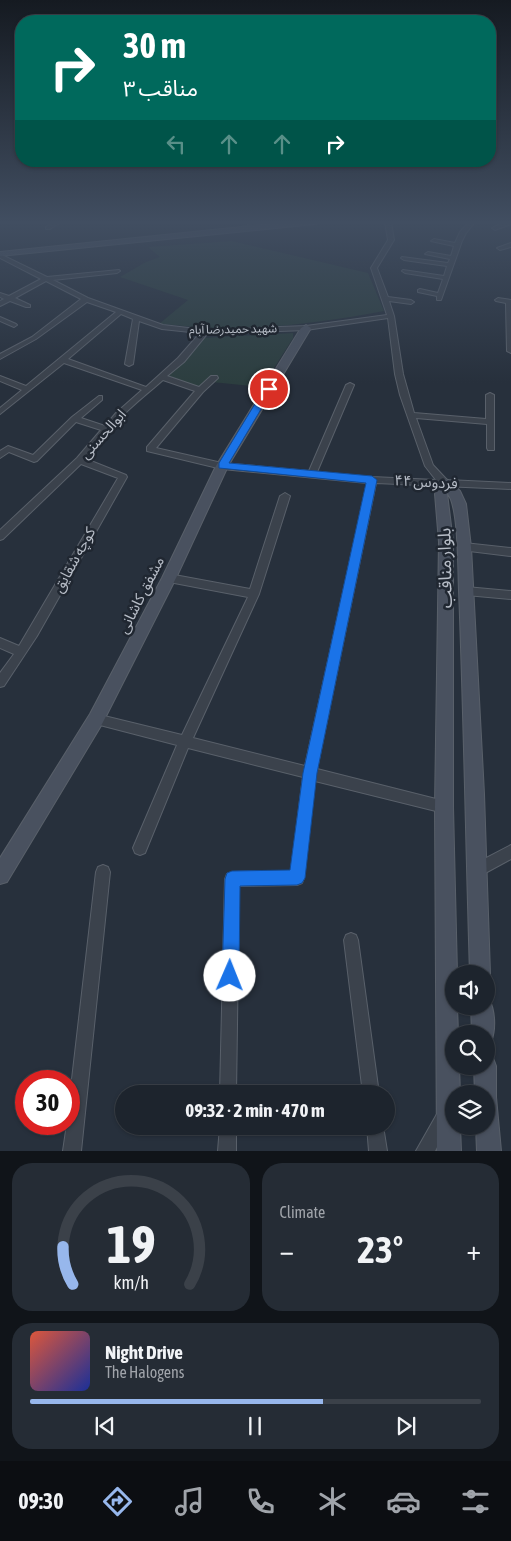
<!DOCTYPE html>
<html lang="en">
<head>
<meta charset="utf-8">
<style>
  body { margin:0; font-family:"Asap Condensed","Noto Sans Arabic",sans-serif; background:#252c35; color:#f1f3f6; height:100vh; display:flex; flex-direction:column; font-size:19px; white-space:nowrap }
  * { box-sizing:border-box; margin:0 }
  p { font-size:16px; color:#a0a4aa }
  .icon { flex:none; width:28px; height:28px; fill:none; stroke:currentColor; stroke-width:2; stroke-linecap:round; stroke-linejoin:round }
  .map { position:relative; height:1151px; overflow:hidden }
  .details { display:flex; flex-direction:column; gap:12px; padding:12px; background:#101419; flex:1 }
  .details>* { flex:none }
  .hud { position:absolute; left:15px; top:15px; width:481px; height:152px; border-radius:20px; box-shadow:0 1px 4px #0004,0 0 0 1px #3b4149; background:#00695c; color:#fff; overflow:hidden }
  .tools { position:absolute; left:445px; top:965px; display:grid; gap:10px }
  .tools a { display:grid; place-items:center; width:50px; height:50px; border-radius:50%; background:#1d242d; box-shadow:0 1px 4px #0004,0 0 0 1px #3b4149; font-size:25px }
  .speed { position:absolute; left:15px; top:1070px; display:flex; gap:10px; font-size:25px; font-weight:700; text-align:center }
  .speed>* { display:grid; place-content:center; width:65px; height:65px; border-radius:50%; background:#1d242d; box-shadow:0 1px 4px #0004,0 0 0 1px #3b4149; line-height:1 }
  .speed .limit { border:8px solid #d22; background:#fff; color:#111 }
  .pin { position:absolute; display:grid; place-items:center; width:42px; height:42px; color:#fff; margin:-21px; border:2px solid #fff; border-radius:50%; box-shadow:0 1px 5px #0007 }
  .me { position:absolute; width:55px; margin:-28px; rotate:1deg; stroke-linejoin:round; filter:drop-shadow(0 0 4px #0008) }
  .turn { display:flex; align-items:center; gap:18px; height:105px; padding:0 25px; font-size:22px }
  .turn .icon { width:65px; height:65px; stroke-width:2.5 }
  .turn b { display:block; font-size:35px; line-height:42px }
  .lanes { display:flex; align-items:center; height:48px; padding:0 25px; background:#0003; justify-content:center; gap:25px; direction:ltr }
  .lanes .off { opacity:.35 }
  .big { font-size:38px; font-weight:700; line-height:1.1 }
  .details .tile { flex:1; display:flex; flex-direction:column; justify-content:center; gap:8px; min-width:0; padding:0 18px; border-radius:20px; background:#252c35 }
  .details .dial { align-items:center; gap:0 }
  .dial svg { height:130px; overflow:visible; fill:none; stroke:#3b4149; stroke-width:7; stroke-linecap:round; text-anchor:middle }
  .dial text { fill:#f1f3f6; stroke:none }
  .song { display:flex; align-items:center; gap:15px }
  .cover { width:60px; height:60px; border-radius:8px; background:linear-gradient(135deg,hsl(10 70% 55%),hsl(230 70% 35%)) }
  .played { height:5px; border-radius:2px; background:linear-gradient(90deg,#97b7ec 65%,#3b4149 65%) }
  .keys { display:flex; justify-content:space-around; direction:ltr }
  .heat { display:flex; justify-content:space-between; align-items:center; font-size:28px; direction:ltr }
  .details .tiles { flex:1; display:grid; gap:12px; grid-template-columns:1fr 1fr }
  .tile:last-child { grid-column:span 2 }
  .trip { position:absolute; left:115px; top:1085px; width:280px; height:50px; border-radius:25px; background:#1d242d; box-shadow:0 1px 4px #0004,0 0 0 1px #3b4149; font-weight:700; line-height:50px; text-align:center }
  .menu { display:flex; height:80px; justify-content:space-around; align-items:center; background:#0c0e12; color:#a0a4aa }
  .menu .icon { width:35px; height:35px }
  .menu .on { color:#97b7ec }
  .menu b { font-size:22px; color:#f1f3f6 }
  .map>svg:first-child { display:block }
  .green { fill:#2c3e3f }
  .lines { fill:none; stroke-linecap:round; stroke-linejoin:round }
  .street-casing { stroke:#59606a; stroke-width:2 }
  .secondary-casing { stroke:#59606a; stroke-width:2 }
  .street { fill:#3b424c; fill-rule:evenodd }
  .secondary { fill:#49515f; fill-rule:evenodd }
  .route { fill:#1a73e8; stroke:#114b97 }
  .labels { text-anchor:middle; stroke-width:5; stroke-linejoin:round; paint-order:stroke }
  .far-street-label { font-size:12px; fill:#b7bdc7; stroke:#202731 }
  .street-label { font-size:15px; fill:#b7bdc7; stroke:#202731 }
  .near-street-label { font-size:18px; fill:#b7bdc7; stroke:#202731 }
</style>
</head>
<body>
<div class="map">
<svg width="511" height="1151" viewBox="0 0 511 1151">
  <rect width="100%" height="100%" fill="#27303c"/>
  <!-- green -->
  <path class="green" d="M 232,241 L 368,273 L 384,311 C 330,321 275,329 220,328 C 200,328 179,325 159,324 L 188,300 L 120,277 L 146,262 L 160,257 L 148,247 Z
    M 293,333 L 293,338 L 262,387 L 212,382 L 200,389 L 164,377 L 202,338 Z"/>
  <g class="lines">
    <!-- street casing -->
    <g class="street-casing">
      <path id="street" d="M 54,222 L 61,222 L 50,229 L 46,229 L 46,227 Z
        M 245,222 L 252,222 L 260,228 L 255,229 Z
        M 385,222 L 391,222 L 394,240 L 377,268 L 388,297 L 411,300 L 414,302 L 411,304 L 389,301 L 394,316 L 403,374 L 414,413 L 486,419 L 486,395 L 490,393 L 494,395 L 494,450 L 488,450 L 487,448 L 487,424 L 416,418 L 433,465 L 447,480 L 511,483 L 511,489 L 376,483 L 317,769 L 444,801 L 449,802 L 450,807 L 449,812 L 444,813 L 315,781 L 304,878 L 302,883 L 297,885 L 239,886 L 236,1094 L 220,1094 L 225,879 L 227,874 L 232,872 L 291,871 L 303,777 L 188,748 L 145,853 L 140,855 L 135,853 L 133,848 L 177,745 L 96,724 L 92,723 L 90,719 L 92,715 L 96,714 L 182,735 L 248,597 L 169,582 L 165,581 L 164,578 L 165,575 L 169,574 L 250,589 L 280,496 L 285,493 L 290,496 L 259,594 L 193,738 L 305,766 L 367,483 L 222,469 L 147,451 L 147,447 L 195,391 L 163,380 C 152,390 114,419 111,432 L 108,433 L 86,459 L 126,475 L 127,477 L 37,636 L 4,686 L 0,687 L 0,673 L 14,654 L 0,648 L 0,638 L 19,646 L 118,478 L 81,464 L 3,539 L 0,540 L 0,530 L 77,458 L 101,430 L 76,422 L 37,461 L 34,462 L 9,452 L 0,458 L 0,451 L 8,446 L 33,455 L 72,417 L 99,396 L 102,396 L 102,400 L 81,418 L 105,426 L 116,413 L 142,390 L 64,363 L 0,414 L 0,408 L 22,390 L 0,381 L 0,376 L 26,386 L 116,312 L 87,302 L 36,339 L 0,359 L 0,354 L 32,337 L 81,299 L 46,281 L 15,298 L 30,305 L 30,307 L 26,307 L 10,301 L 0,306 L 0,301 L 4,299 L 0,297 L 0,293 L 9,296 L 41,279 L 0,258 L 0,254 L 47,277 L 119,270 L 120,271 L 117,273 L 53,280 L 88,298 L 163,325 L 205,330 L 306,326 L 387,315 L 371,268 L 388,240 ZM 121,314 L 133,319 L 125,364 L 129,366 L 133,364 L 139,321 L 162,329 L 200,333 L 178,358 L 146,387 L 68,359 ZM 388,318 L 395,374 L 400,395 L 425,466 L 436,480 L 372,477 L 317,472 L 354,385 L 350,383 L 346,385 L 309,471 L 222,463 L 156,448 L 203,392 L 218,378 L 217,376 L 211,376 L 199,387 L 167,376 L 184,362 L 207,334 L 306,330 Z
        M 469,222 L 475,222 L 466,233 L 462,241 L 441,300 L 437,300 L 437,296 L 418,292 L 418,290 L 420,289 L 438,293 L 443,279 L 405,273 L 402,271 L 403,270 L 444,276 L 447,266 L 404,260 L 401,258 L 402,257 L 448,263 L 450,259 L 425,254 L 428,252 L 451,256 L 454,246 L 431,241 L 434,239 L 455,243 L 460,232 Z
        M 505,222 L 511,222 L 511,224 L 495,230 L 492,228 Z
        M 511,243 L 511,247 L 500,250 L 497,248 Z
        M 498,298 L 511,300 L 511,353 L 507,351 L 506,303 L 496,301 L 495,300 Z
        M 0,317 L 16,324 L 17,325 L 14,327 L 0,321 Z
        M 464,543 L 511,548 L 511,556 L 461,550 L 459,547 Z
        M 466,587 L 511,591 L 511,599 L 466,595 L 462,594 L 461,591 L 462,588 Z
        M 511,845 L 511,859 L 476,878 L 471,876 L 469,871 L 471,866 Z
        M 103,865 L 108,867 L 110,872 L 81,1151 L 63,1151 L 67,1124 L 69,1124 L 69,1105 L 96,872 L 98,867 Z
        M 351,933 L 356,935 L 358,940 L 379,1094 L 363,1094 L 344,940 L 346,935 Z
        M 443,1112 L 449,1114 L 451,1120 L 435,1151 L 416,1151 L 437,1114 Z
        M 220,1126 L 236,1126 L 236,1151 L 218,1151 Z
        M 367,1126 L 383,1126 L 387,1151 L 369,1151 Z"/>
    </g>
    <!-- secondary casing -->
    <g class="secondary-casing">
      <path id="secondary" d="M 291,222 L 319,222 L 315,224 L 0,256 L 0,252 Z
        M 306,325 L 311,328 L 228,466 L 176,578 L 102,724 L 7,882 L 0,884 L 0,858 L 90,714 L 162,578 L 216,466 L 301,328 Z
        M 444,479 L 448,480 L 460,491 L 466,504 L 471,547 L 484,794 L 490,974 L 486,982 L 486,974 L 470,974 C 466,846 464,718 459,590 C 458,571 459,504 447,493 L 453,542 L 453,807 L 457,974 L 454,974 L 454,1006 L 457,1006 L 458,1034 L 454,1034 L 454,1066 L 459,1066 L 460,1094 L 454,1094 L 454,1126 L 460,1126 L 461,1151 L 437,1151 L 435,807 L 439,542 L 435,494 L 440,480 Z
        M 486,997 L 489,999 C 495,1011 496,1029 491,1042 L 486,1043 L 486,1034 L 472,1034 L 471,1006 L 486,1006 Z
        M 486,1055 L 493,1058 L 496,1066 L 496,1097 L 501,1151 L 477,1151 L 476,1126 L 486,1126 L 486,1094 L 475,1094 L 474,1066 L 486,1066 Z"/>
    </g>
    <!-- street -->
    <use href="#street" class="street"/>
    <!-- secondary -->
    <use href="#secondary" class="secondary"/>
  </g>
  <!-- sky -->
  <linearGradient id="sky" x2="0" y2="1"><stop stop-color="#151a21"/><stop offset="0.58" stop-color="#414e61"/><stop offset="1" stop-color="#414e61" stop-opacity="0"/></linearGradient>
  <rect width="511" height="383" fill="url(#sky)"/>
  <!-- route -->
  <path class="route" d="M 269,386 L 273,389 L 229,463 L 372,476 L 377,480 L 317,773 L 305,878 L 302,883 L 297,885 L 240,886 L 239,976 L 237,982 L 230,985 L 224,982 L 222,976 L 225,879 L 227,873 L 232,871 L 290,870 L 303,773 L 366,483 L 219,468 L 219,463 L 264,389 Z"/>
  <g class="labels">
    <!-- far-street labels -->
    <g class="far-street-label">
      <text transform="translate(233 329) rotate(-1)" y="4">شهید حمیدرضا آبام</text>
    </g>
    <!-- street labels -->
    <g class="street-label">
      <text transform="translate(103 434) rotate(-48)" y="5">ابوالحسنی</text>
      <text transform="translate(426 482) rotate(3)" y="5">فردوس ۴۴</text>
      <text transform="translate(74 560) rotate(-61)" y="5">کوچه شقایق</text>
      <text transform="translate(141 595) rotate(-63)" y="5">مشفق کاشانی</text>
    </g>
    <!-- near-street labels -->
    <g class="near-street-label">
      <text transform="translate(445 568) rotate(-91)" y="6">بلوار مناقب</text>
    </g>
  </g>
</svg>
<div class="tools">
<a><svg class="icon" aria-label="sound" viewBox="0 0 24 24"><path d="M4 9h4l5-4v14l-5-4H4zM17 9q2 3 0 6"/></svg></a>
<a><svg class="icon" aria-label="search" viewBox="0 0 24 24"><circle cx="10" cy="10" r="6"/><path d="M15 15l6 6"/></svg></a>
<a><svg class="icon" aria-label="layers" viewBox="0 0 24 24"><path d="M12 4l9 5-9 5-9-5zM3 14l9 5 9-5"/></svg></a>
</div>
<div class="speed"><div class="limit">30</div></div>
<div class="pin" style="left:269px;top:389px;background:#d93025"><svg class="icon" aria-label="arrive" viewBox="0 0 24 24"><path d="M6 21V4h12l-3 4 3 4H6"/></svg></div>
<svg class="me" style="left:230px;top:976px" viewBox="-20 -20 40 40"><circle r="19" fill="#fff"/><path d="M0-13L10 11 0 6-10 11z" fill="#1a73e8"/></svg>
<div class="trip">09:32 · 2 min · 470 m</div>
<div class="hud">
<div class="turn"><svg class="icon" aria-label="right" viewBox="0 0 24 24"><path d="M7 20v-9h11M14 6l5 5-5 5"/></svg><div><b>30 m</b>مناقب ۳</div></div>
<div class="lanes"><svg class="icon off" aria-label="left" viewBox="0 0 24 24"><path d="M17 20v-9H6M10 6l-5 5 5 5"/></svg><svg class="icon off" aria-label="ahead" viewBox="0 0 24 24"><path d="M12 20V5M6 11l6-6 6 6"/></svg><svg class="icon off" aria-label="ahead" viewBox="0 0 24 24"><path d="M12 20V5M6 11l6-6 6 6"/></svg><svg class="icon" aria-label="right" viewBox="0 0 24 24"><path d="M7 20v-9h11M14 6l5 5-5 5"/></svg></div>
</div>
</div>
<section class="details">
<div class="tiles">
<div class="tile dial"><svg viewBox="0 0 100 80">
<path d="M14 69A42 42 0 1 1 86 69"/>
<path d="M14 69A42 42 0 0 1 8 46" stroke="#97b7ec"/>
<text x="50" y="56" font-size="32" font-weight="700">19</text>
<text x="50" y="72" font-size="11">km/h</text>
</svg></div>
<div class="tile"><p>Climate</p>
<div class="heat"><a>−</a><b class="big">23°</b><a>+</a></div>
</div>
<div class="tile">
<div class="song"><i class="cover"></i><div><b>Night Drive</b><p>The Halogens</p></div></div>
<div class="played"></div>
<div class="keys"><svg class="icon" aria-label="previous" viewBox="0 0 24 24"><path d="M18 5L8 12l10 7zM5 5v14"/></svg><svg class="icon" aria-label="pause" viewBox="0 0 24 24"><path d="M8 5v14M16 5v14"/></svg><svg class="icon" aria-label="next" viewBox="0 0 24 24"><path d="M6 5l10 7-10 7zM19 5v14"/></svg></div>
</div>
</div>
</section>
<nav class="menu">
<b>09:30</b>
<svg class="icon on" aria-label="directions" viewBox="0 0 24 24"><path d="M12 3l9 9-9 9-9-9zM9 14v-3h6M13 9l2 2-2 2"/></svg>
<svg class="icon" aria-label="music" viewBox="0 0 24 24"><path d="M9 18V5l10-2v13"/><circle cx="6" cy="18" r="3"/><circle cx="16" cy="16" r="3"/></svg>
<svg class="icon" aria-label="phone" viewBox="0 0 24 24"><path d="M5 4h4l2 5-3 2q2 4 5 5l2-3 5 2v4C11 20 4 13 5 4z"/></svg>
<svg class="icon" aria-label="climate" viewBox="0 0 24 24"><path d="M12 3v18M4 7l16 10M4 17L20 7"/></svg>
<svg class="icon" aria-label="car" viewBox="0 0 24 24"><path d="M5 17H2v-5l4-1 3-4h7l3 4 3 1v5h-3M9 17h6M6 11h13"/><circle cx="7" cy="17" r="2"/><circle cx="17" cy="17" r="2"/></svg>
<svg class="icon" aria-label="filters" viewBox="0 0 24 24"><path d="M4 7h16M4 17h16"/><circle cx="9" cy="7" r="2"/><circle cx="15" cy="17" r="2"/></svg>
</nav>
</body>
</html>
